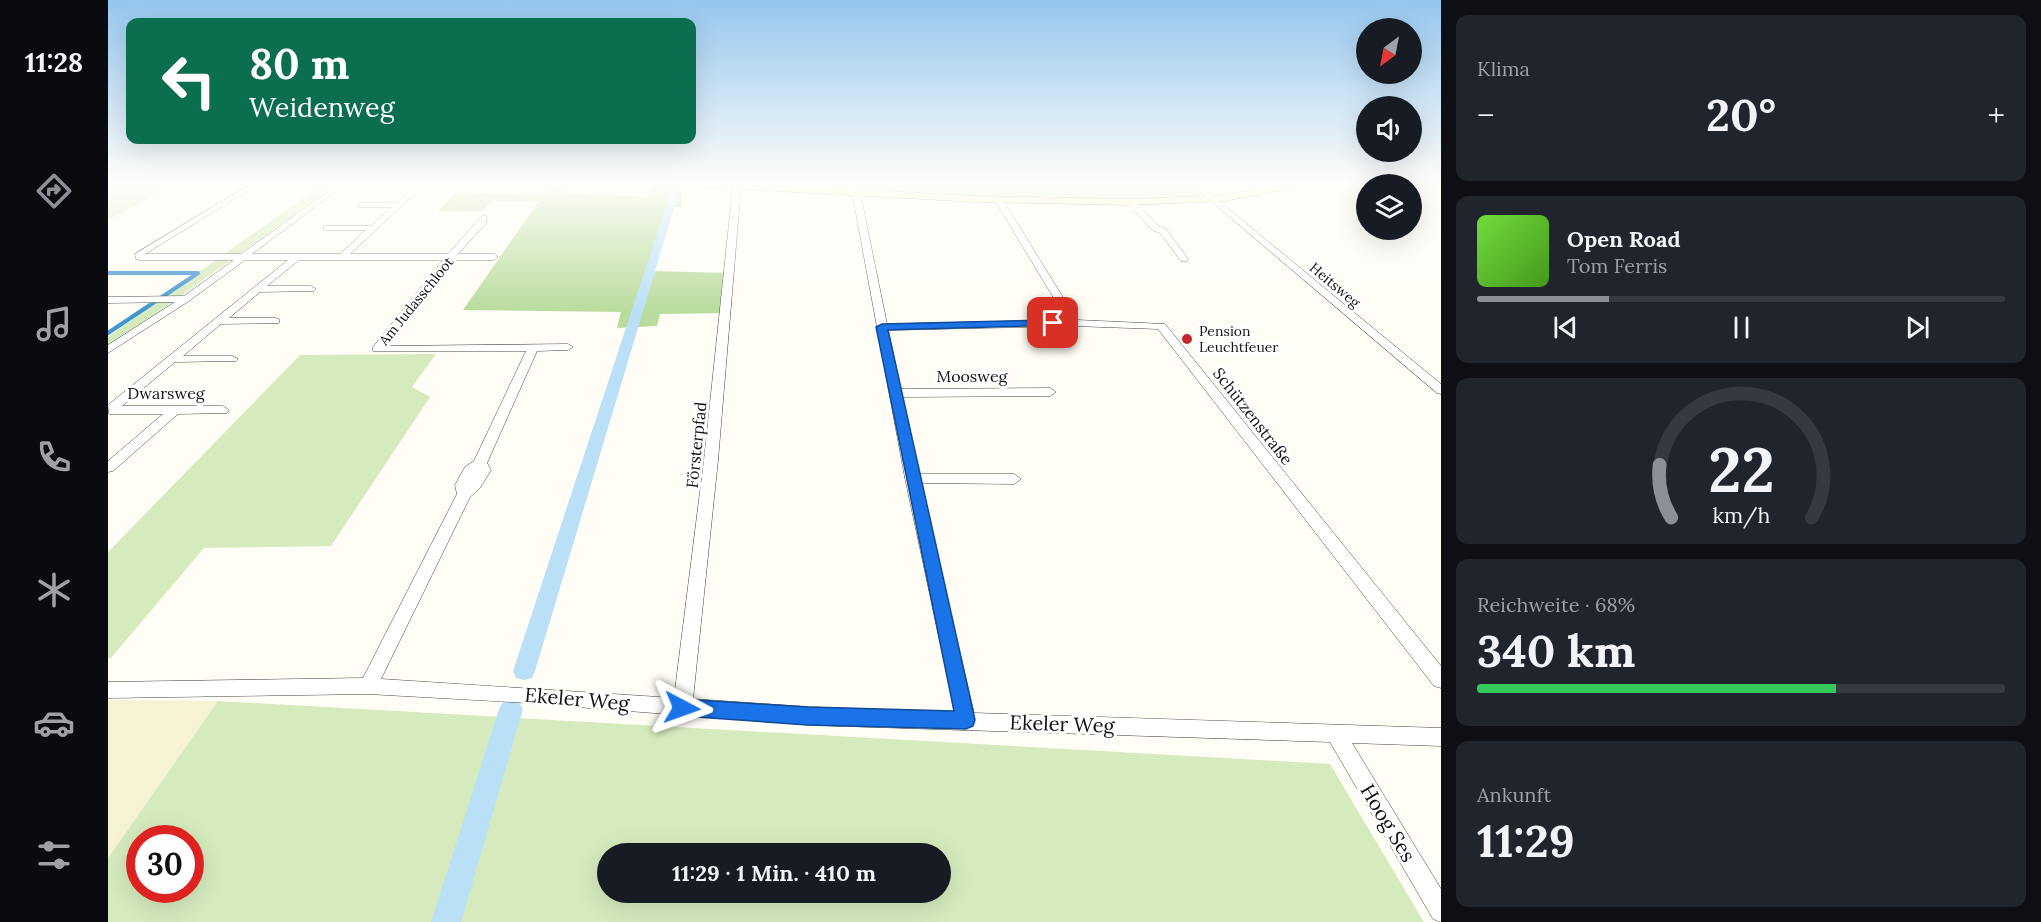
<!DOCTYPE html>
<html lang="de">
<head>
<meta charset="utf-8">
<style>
  body { margin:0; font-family:Lora,serif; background:#20242c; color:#f1f3f6; height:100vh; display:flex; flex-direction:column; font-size:22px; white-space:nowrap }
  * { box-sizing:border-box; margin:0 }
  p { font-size:20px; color:#9ea1a6 }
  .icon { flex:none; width:33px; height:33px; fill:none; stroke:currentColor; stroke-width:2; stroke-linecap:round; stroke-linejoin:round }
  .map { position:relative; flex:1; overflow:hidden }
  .drawer { display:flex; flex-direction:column; gap:15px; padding:15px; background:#0d0f14; width:600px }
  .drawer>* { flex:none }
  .top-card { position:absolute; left:18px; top:18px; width:570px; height:126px; border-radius:12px; box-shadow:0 6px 24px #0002; background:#0b6e4f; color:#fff; overflow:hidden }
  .needle { width:39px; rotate:212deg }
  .tools { position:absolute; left:1248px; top:18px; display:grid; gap:12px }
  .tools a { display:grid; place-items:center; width:66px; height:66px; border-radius:50%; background:#171b24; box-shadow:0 6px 24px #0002; font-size:30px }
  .speed { position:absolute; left:18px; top:825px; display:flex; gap:12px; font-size:30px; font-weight:700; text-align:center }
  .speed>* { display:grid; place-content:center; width:78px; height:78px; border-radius:50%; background:#171b24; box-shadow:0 6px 24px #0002; line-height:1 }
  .speed .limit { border:9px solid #d22; background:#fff; color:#111 }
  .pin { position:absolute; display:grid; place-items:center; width:51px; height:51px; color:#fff; margin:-26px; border-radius:12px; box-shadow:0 3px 9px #0006 }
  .me { position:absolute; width:66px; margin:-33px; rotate:94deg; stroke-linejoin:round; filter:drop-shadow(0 0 4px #0008) }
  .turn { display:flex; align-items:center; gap:21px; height:126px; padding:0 24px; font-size:27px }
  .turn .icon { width:78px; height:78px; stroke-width:2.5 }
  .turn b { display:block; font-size:42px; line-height:51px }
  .big { font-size:45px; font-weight:800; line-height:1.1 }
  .drawer .card { flex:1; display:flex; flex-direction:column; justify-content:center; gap:9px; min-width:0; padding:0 21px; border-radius:12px; background:#20242c }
  .drawer .dial { align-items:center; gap:0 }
  .dial svg { height:156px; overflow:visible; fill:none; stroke:#363941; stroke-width:7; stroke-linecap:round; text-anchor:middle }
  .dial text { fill:#f1f3f6; stroke:none }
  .song { display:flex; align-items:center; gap:18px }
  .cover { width:72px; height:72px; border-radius:9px; background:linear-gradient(135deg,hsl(100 70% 55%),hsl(100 70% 35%)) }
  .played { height:6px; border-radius:3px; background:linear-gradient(90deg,#8c9099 25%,#363941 25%) }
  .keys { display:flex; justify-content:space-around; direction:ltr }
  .heat { display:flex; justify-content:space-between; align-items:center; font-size:33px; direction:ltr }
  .charge { height:9px; border-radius:4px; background:linear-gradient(90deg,#34c759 68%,#363941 0) }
  .trip { position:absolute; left:489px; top:843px; width:354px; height:60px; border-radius:30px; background:#171b24; box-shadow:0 6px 24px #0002; font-weight:800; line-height:60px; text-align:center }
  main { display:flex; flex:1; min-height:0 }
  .dock { display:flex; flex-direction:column; width:108px; justify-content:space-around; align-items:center; background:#090b0e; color:#9ea1a6 }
  .dock .icon { width:42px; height:42px }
  .dock .selected { color:#8c9099 }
  .dock b { font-size:27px; color:#f1f3f6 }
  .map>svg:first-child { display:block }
  .farmland { fill:#f6f3d4 }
  .green { fill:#d5ebbd; fill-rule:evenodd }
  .forest { fill:#b9dc9c }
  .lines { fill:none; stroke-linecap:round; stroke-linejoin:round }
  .stream { stroke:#3f96cf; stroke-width:4 }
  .canal { fill:#b9e0f7; fill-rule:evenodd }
  .street-casing { stroke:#444; stroke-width:1 }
  .secondary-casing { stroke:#333; stroke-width:1 }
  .street { fill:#fff; fill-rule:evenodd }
  .secondary { fill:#fff6b0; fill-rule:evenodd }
  .route { fill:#1a73e8; stroke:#114b97; stroke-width:1.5 }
  .poi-dot { fill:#c4262e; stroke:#fff; stroke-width:2 }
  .labels { text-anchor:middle; stroke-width:6; stroke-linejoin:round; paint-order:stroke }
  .far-street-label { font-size:14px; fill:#111; stroke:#fff }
  .far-poi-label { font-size:14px; fill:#111; stroke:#fff; text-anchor:start }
  .street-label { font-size:16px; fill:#111; stroke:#fff }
  .near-street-label { font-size:20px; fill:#111; stroke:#fff }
</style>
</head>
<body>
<main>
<nav class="dock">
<b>11:28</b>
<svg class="icon selected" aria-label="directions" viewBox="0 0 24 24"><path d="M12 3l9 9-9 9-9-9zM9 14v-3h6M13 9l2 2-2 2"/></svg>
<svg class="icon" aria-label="music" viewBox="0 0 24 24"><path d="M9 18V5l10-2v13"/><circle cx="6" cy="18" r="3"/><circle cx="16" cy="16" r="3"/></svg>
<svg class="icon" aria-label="phone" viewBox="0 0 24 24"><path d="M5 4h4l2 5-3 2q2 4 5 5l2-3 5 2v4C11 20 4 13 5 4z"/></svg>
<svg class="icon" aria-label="climate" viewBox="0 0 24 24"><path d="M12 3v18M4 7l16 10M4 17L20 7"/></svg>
<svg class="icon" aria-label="car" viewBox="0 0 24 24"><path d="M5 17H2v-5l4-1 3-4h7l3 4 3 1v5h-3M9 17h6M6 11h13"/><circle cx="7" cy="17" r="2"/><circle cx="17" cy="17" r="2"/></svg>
<svg class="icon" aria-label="filters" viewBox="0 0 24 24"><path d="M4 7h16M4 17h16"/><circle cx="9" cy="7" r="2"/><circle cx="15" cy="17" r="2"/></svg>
</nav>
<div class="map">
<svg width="1333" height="922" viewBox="0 0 1333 922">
  <rect width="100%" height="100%" fill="#fffdf5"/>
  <!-- farmland -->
  <path class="farmland" d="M 0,700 L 110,701 L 0,858 Z"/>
  <!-- green -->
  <path class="green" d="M 0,183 L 69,183 L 0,220 Z
    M 216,183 L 230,183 L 0,348 L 0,337 Z
    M 740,183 L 1080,183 L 1093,196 L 924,197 L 740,188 Z
    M 328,354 L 304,387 L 322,397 L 223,546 L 96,548 L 3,658 L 0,658 L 0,552 L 192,355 Z
    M 110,701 L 1222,764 L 1316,922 L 0,922 L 0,858 ZM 82,838 L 82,890 L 32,890 L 32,838 ZM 500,854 L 832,854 L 832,892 L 500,892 Z"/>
  <!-- forest -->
  <path class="forest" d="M 547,185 L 573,186 L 574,207 L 561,207 L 543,271 L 621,273 L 618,313 L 552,314 L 549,326 L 509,328 L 513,312 L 355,310 L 431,201 L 385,201 L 374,211 L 330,211 L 349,192 L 433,195 L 439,188 L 460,189 L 456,193 L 541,197 Z"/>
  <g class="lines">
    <!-- stream -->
    <path class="stream" d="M 0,273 L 90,273 L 54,297
      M 0,333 L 48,301"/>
    <!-- canal -->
    <path class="canal" d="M 568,185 L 572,188 L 427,671 L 424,678 L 416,680 L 408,678 L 405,671 L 564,188 Z
      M 403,699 L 411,702 L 415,709 L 353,922 L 323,922 L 391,709 L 395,702 Z"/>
    <!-- street casing -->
    <g class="street-casing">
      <path id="street" d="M 144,183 L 152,183 L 37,254 L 133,254 L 232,183 L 239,183 L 144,254 L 232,254 L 258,230 L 216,230 L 216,226 L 263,226 L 283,207 L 250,207 L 250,203 L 288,203 L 311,183 L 315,185 L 314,187 L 242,254 L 340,254 L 375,215 L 379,217 L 378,223 L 350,254 L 386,254 L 390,257 L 386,260 L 345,260 L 277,346 L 460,344 L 465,347 L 460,350 L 429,351 L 379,463 L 383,470 L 372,488 L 362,497 L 273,679 L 566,698 L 596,460 L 625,186 L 629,184 L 633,186 L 610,460 L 585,699 L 701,707 L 847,712 L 797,478 L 744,192 L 748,190 L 752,192 L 779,324 L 959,320 L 886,199 L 893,197 L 969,320 L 1057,324 L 1333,666 L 1333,688 L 1326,686 L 1050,329 L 966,326 L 780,330 L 793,389 L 942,388 L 948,392 L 942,396 L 794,397 L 810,474 L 906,474 L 913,479 L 906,484 L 812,483 L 866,713 L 1333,728 L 1333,746 L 1244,743 L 1333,889 L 1333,922 L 1325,919 L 1222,742 L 701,725 L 404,702 L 260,694 L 0,698 L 0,682 L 255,678 L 349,494 L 347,485 L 357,467 L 366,461 L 418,351 L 265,351 L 265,347 L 335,260 L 191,260 L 159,286 L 203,286 L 208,289 L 206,291 L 152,292 L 121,318 L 167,318 L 171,319 L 171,323 L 113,324 L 75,356 L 124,356 L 130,359 L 128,361 L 67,362 L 14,406 L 115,406 L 121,410 L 119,413 L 70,414 L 5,471 L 0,472 L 0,461 L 55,414 L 1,414 L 0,405 L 180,260 L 137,260 L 81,301 L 0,353 L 0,345 L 67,302 L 0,303 L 0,297 L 76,296 L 126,260 L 31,260 L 28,259 L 27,254 Z
        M 1082,183 L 1089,183 L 1333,384 L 1333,394 L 1329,393 Z
        M 1020,200 L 1026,200 L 1050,226 L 1058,229 L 1080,259 L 1079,261 L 1073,261 L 1052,233 L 1044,230 L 1020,204 Z"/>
    </g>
    <!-- secondary casing -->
    <g class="secondary-casing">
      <path id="secondary" d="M 572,183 L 626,183 L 868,196 L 1023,199 L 1116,195 L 1184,183 L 1204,183 L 1199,186 L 1116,201 L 1023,205 L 868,202 L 577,186 Z"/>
    </g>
    <!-- street -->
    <use href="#street" class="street"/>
    <!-- secondary -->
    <use href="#secondary" class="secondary"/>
  </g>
  <!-- sky -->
  <linearGradient id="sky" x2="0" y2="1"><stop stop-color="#95c6ee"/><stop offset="0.59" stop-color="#fffefa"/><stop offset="1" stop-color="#fffefa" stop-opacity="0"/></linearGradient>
  <rect width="1333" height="312" fill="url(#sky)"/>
  <!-- route -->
  <path class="route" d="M 945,320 L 950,323 L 949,325 L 780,330 L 867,720 L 865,726 L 858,729 L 700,725 L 574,716 L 567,714 L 564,708 L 567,701 L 574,699 L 700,707 L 846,711 L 768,327 L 774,324 Z"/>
  <!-- markers -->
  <circle class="poi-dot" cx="1079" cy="339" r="6"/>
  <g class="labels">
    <!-- far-street labels -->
    <g class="far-street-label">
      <text transform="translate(1227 285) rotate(40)" y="5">Heitsweg</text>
      <text transform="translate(308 301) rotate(-51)" y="5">Am Judasschloot</text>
    </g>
    <!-- far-poi labels -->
    <g class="far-poi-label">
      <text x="1091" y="336">Pension<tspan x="1091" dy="16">Leuchtfeuer</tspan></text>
    </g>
    <!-- street labels -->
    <g class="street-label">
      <text x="864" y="382">Moosweg</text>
      <text x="58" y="399">Dwarsweg</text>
      <text transform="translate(1145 416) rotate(52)" y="6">Schützenstraße</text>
      <text transform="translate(588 445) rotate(-84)" y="6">Försterpfad</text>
    </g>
    <!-- near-street labels -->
    <g class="near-street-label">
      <text transform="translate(469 699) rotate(5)" y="7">Ekeler Weg</text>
      <text transform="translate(954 724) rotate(2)" y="7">Ekeler Weg</text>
      <text transform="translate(1280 823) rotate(59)" y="7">Hoog Ses</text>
    </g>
  </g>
</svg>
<div class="tools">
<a><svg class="needle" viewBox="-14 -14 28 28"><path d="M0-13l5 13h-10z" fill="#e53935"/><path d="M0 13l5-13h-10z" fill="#9ea1a6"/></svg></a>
<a><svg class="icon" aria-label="sound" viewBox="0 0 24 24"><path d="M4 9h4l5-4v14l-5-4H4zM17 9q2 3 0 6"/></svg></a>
<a><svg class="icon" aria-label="layers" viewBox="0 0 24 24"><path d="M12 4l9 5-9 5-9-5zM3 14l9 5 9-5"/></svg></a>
</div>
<div class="speed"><div class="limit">30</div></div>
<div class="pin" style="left:945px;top:323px;background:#d93025"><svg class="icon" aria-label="arrive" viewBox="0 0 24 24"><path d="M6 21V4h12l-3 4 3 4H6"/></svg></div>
<svg class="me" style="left:574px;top:708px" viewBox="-20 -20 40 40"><path d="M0-17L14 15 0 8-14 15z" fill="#1a73e8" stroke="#fff" stroke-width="4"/></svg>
<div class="trip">11:29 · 1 Min. · 410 m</div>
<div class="top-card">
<div class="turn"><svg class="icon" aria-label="left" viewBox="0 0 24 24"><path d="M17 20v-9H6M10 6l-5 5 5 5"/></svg><div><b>80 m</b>Weidenweg</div></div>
</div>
</div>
<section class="drawer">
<div class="card"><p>Klima</p>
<div class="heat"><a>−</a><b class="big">20°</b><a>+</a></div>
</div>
<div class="card">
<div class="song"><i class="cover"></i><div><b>Open Road</b><p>Tom Ferris</p></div></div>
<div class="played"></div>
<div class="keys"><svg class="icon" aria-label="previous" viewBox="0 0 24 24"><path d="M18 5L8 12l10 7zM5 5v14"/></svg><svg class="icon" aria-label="pause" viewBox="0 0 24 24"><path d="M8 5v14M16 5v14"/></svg><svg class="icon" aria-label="next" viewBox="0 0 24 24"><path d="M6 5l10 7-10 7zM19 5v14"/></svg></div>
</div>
<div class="card dial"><svg viewBox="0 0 100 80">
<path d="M14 69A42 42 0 1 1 86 69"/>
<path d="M14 69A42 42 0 0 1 8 42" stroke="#8c9099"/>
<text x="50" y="56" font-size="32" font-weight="700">22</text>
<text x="50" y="72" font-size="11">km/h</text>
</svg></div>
<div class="card"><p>Reichweite · 68%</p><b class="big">340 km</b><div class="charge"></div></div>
<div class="card"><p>Ankunft</p><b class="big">11:29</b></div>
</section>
</main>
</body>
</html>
